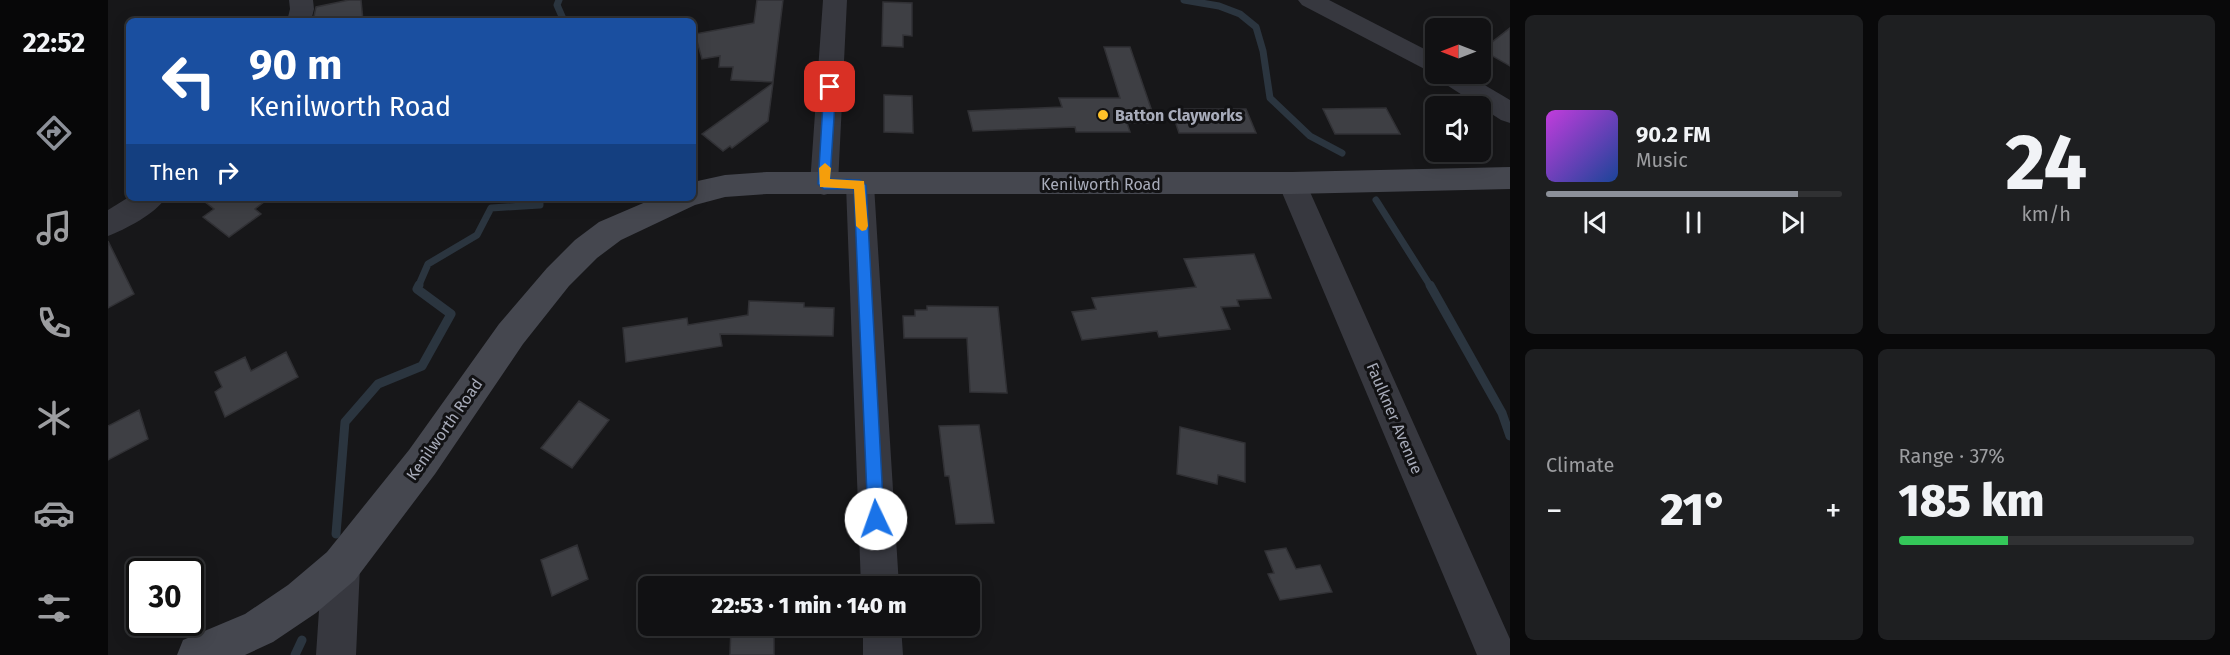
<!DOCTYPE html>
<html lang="en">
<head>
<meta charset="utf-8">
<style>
  body { margin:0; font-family:"Fira Sans",sans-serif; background:#1e1f21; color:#f1f3f6; height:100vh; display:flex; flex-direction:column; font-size:22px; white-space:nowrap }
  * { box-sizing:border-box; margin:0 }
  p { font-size:20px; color:#9c9da0 }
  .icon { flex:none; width:33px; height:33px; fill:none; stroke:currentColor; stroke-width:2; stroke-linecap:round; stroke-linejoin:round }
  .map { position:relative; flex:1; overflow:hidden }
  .sheet { display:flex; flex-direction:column; gap:15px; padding:15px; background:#09090a; width:720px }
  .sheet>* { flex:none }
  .hud { position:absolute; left:18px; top:18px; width:570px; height:183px; border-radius:9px; box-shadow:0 3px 15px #0003,0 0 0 2px #303133; background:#1a4fa0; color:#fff; overflow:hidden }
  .needle { width:39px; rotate:270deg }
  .tools { position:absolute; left:1317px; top:18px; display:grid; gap:12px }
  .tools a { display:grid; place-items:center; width:66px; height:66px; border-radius:9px; background:#111113; box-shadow:0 3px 15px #0003,0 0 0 2px #303133; font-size:30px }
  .speed { position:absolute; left:18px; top:558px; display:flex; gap:12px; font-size:30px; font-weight:700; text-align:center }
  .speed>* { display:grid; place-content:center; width:78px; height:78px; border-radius:50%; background:#111113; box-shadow:0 3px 15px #0003,0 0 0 2px #303133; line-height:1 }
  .speed .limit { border:3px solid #111; border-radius:9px; background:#fff; color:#111 }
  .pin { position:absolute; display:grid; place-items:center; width:51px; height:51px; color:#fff; margin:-26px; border-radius:12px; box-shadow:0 3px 9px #0006 }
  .me { position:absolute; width:66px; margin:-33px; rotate:357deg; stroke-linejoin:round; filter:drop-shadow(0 0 4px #0008) }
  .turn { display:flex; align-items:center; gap:21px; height:126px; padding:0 24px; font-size:27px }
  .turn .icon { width:78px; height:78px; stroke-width:2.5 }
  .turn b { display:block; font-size:42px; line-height:51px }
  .then { display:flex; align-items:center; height:57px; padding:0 24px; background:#0003; gap:12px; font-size:22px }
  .big { font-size:45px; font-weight:800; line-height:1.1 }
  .sheet .card { flex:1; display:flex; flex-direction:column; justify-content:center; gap:9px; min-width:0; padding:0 21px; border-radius:9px; background:#1e1f21 }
  .sheet .dial { align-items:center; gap:0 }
  .dial b { font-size:78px; line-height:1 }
  .song { display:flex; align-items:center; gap:18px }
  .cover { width:72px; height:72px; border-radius:9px; background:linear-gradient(135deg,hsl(290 70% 55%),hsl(220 70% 35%)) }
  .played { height:6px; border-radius:3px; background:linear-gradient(90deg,#8c9099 85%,#303133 85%) }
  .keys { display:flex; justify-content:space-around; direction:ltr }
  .heat { display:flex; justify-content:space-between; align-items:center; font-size:33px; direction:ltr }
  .charge { height:9px; border-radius:4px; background:linear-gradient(90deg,#34c759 37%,#303133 0) }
  .sheet .tiles { flex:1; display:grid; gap:15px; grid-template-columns:repeat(2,1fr) }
  .trip { position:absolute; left:530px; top:576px; width:342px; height:60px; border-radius:9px; background:#111113; box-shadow:0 3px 15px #0003,0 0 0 2px #303133; font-weight:800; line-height:60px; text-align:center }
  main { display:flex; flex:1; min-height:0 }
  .dock { display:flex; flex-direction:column; width:108px; justify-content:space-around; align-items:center; background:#070708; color:#9c9da0 }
  .dock .icon { width:42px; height:42px }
  .dock .on { color:#8c9099 }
  .dock b { font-size:27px; color:#f1f3f6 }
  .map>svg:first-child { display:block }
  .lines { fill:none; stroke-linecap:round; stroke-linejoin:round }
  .stream-far1 { stroke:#2b353f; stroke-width:7 }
  .stream { stroke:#2b353f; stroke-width:9 }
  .building { fill:#3e3f44; stroke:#313135; stroke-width:1.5 }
  .street { fill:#37383f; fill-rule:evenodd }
  .secondary { fill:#45474f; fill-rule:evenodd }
  .route { fill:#1a73e8; stroke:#114b97; stroke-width:1.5 }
  .slow { fill:#f59e0b }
  .poi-dot { fill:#ffc229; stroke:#121214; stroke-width:2 }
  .labels { text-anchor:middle; stroke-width:6; stroke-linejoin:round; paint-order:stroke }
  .poi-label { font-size:16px; font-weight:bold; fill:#a8acba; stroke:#121214; text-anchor:start }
  .street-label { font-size:16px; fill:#a8acba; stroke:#121214 }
</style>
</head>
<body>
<main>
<nav class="dock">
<b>22:52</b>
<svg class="icon on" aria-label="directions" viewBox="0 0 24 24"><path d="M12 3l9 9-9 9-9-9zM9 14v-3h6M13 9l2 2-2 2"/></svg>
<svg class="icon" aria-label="music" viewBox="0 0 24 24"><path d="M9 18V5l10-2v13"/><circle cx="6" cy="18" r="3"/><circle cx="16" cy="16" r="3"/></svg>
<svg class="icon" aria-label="phone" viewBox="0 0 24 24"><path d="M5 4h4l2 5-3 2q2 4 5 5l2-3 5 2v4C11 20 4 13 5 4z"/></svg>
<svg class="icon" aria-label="climate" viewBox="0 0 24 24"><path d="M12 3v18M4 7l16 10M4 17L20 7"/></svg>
<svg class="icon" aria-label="car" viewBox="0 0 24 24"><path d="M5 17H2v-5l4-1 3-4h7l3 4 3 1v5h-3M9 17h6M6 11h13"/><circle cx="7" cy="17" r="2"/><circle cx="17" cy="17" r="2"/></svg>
<svg class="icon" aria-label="filters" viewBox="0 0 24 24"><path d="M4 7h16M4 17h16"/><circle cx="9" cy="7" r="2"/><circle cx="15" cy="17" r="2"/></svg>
</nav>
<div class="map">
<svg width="1402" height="655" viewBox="0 0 1402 655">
  <rect width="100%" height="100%" fill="#171719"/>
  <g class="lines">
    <!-- stream-far1 -->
    <path class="stream-far1" d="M 451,0 L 449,5 L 456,21
      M 1076,0 L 1111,6 L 1132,14 L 1148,27 L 1155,51 L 1162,98 L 1202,136 L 1234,153
      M 1268,200 L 1323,287
      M 310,287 L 320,264 L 369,235 L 383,208 L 432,205 L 432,198"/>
    <!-- stream -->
    <path class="stream" d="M 1322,285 L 1394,413 L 1402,436
      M 228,534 L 237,422 L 270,384 L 314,366 L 343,314 L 309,289 L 311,285
      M 187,655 L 194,640"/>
  </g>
  <!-- building -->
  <path class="building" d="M 241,0 L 253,0 L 255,21 L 205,21 L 208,7 Z
    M 649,0 L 675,0 L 665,82 L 623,80 L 625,67 L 611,67 L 612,56 L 594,59 L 587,34 L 646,23 Z
    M 775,2 L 804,3 L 804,36 L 795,35 L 795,47 L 774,46 Z
    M 1402,28 L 1402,66 L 1374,50 Z
    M 996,47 L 1022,47 L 1048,123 L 1019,123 L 1022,132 L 968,132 L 967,127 L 865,131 L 860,111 L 954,107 L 951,98 L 1012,98 Z
    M 665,83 L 660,121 L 624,148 L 622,146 L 615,151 L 594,134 Z
    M 776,95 L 804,96 L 805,133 L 776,132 Z
    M 1278,108 L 1292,134 L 1227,134 L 1215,109 Z
    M 1063,109 L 1138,109 L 1148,133 L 1071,133 Z
    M 92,198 L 161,198 L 147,209 L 153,214 L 121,237 L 95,217 L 106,209 Z
    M 0,241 L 26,294 L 0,308 Z
    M 1146,254 L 1163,298 L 1129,300 L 1131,306 L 1113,307 L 1122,329 L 1051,337 L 1049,331 L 974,340 L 964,312 L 988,309 L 984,298 L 1088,287 L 1076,259 Z
    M 641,301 L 696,303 L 696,307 L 726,308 L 725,336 L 612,334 L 614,346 L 518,362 L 515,328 L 579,318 L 580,325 L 640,315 Z
    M 819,306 L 890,307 L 899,393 L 862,392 L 859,338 L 796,338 L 795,316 L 807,316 L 807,310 L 819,310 Z
    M 178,352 L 190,377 L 117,417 L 107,392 L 114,387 L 107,372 L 137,357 L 143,371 Z
    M 471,401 L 501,420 L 464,468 L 433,448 Z
    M 31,410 L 40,439 L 0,460 L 0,426 Z
    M 871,425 L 886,523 L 848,524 L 841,476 L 837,476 L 831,426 Z
    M 1072,427 L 1137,443 L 1137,482 L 1110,475 L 1109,484 L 1069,474 Z
    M 469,545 L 480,579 L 444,596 L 433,560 Z
    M 1178,548 L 1188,569 L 1212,565 L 1224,592 L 1172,600 L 1160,574 L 1166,573 L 1157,551 Z
    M 623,626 L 666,626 L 666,655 L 622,655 Z"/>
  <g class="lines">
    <!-- street -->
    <path class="street" d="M 181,0 L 205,0 L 206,9 L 203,21 L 179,21 L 182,9 Z
      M 715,0 L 739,0 L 730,184 L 726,192 L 716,195 L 706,192 L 702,184 Z
      M 1190,0 L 1221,0 L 1328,55 L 1328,74 L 1358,74 L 1402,100 L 1402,123 L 1393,120 L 1331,80 L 1328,75 L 1194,5 Z
      M 1184,172 L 1194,175 L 1198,183 L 1402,639 L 1402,655 L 1369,655 L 1170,183 L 1174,175 Z
      M 752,174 L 762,177 L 766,185 L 791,586 L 753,586 L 738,185 L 742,177 Z
      M 21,197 L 57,198 C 49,213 16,230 0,236 L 0,210 Z
      M 233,547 L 246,553 L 252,566 L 248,655 L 208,655 L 214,566 L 220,553 Z
      M 755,626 L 793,626 L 795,655 L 755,655 Z"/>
    <!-- secondary -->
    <path class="secondary" d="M 1402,167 L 1402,189 L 1184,194 L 659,194 L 617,197 L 587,205 L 513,240 L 489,258 L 461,286 L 415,344 L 327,474 L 247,580 L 208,613 L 165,642 L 137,655 L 69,655 L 75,640 L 137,614 L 180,585 L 219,552 L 301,450 L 391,324 L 439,268 L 467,240 L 491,222 L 547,198 L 585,198 L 585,182 L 617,175 L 659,172 L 1184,172 Z"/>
  </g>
  <!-- route -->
  <path class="route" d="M 722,83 L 728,87 L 722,179 L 752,180 L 758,185 L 776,519 L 773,525 L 768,527 L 762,525 L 760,519 L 746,189 L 716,189 L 710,184 L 716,87 Z"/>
  <!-- slow -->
  <path class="slow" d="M 717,163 L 723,168 L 722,179 L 756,181 L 760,226 L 758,230 L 754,231 L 748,226 L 746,189 L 712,187 L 711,168 Z"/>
  <!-- markers -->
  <circle class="poi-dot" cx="995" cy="115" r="6"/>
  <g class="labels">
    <!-- poi labels -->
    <g class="poi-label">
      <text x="1007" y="121">Batton Clayworks</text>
    </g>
    <!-- street labels -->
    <g class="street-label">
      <text x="993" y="190">Kenilworth Road</text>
      <text transform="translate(1287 418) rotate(67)" y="6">Faulkner Avenue</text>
      <text transform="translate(336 429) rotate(-55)" y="6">Kenilworth Road</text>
    </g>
  </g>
</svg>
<div class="tools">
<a><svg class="needle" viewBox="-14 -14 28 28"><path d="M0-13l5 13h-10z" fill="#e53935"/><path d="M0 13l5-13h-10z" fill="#9c9da0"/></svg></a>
<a><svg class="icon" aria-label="sound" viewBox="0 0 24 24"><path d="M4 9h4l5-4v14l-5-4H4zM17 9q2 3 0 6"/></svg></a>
</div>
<div class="speed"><div class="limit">30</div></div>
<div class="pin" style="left:722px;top:87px;background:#d93025"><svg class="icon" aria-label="arrive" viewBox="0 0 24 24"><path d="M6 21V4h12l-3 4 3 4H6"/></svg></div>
<svg class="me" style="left:768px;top:519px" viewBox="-20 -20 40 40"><circle r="19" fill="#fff"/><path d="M0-13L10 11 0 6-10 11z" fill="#1a73e8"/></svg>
<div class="trip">22:53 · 1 min · 140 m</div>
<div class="hud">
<div class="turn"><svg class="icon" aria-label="left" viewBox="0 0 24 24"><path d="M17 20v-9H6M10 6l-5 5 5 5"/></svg><div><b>90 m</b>Kenilworth Road</div></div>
<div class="then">Then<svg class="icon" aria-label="right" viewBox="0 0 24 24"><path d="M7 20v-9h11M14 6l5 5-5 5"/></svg></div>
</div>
</div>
<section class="sheet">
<div class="tiles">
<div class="card">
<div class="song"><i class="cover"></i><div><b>90.2 FM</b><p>Music</p></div></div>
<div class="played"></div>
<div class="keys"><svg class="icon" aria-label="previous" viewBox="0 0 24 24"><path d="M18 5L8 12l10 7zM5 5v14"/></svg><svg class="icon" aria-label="pause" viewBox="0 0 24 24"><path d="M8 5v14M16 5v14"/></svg><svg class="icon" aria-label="next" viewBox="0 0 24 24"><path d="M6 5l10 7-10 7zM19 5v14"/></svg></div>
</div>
<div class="card dial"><b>24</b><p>km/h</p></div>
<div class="card"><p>Climate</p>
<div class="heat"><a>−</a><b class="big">21°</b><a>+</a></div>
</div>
<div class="card"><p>Range · 37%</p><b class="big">185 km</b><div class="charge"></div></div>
</div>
</section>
</main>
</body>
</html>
